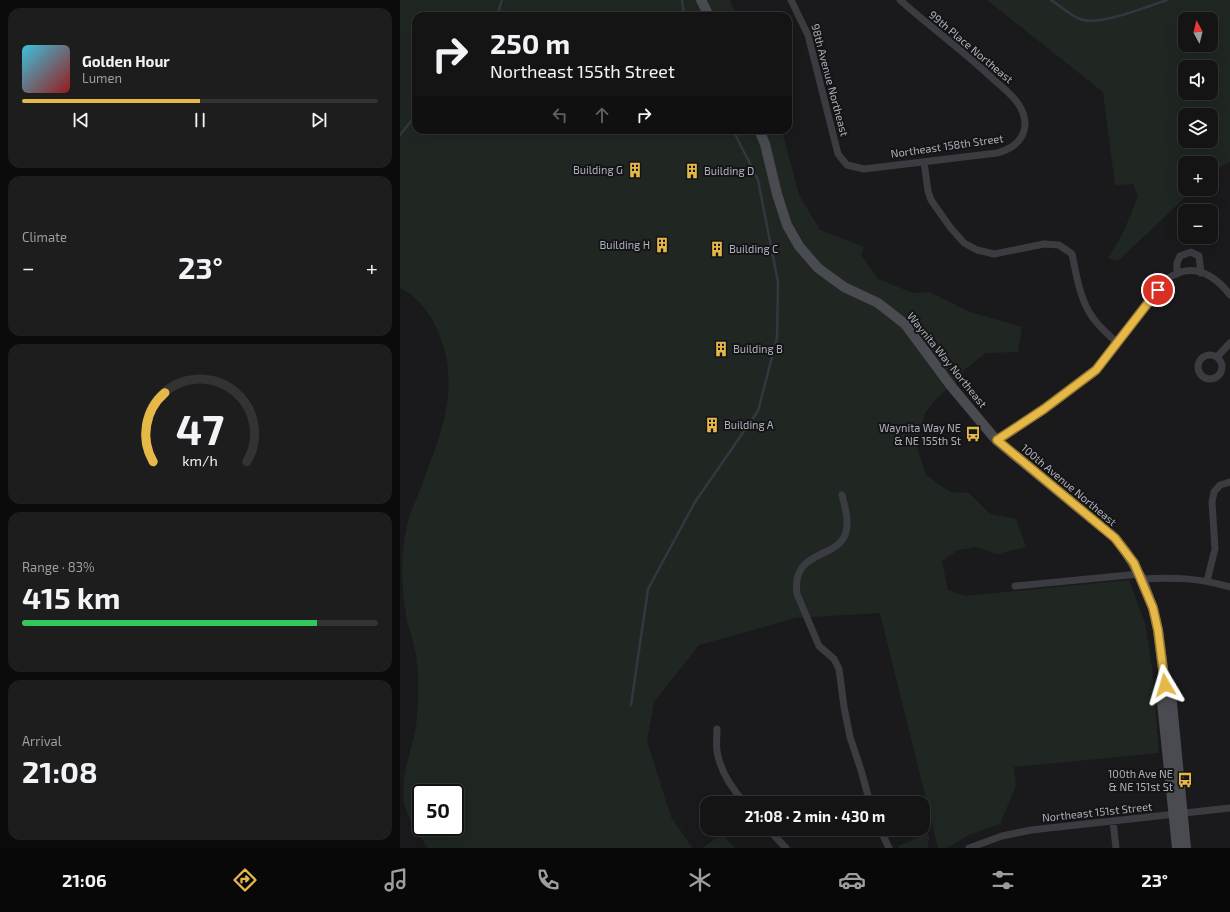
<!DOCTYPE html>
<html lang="en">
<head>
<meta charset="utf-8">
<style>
  body { margin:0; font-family:"Exo 2",sans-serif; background:#1d1d1e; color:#f1f3f6; height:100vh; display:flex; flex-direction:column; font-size:15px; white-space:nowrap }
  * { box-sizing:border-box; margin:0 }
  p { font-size:13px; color:#9d9ea0 }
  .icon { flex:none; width:22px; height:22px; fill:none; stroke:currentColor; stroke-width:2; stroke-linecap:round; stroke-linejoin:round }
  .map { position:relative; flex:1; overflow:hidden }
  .side { display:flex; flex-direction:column; gap:8px; padding:8px; background:#0b0b0c; width:400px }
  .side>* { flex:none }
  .hud { position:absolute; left:12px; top:12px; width:380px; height:122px; border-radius:12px; box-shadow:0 4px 16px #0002,0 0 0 1px #333334; background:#141415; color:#f1f3f6; overflow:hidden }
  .needle { width:26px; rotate:353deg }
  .fabs { position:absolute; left:778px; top:12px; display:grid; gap:8px }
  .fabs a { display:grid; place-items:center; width:40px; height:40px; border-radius:8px; background:#141415; box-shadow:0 4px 16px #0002,0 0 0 1px #333334; font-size:20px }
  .speed { position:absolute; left:12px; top:784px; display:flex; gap:8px; font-size:20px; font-weight:700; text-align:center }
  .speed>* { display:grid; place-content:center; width:52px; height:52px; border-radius:50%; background:#141415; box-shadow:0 4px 16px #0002,0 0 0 1px #333334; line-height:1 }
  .speed .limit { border:2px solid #111; border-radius:6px; background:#fff; color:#111 }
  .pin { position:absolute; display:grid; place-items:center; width:34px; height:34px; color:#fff; margin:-17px; border:2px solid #fff; border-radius:50%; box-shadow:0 1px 4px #0007 }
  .me { position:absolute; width:44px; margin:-22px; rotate:353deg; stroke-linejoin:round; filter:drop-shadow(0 0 3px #0008) }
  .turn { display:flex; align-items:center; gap:14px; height:84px; padding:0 12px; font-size:18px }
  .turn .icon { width:52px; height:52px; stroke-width:2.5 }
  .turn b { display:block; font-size:28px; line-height:34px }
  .lanes { display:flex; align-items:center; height:38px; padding:0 12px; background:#0003; justify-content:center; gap:20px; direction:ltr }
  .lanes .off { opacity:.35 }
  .big { font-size:30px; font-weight:700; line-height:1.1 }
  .side .card { flex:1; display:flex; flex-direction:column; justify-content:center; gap:6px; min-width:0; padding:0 14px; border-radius:12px; background:#1d1d1e }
  .side .dial { align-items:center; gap:0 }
  .dial svg { height:104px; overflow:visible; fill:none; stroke:#333334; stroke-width:7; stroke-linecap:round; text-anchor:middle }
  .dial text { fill:#f1f3f6; stroke:none }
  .song { display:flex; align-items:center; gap:12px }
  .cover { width:48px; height:48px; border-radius:6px; background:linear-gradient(135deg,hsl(190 70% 55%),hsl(0 70% 35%)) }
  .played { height:4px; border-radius:2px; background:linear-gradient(90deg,#e6b848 50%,#333334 50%) }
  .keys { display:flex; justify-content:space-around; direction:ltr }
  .heat { display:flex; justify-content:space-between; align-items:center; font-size:22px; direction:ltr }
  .charge { height:6px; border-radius:3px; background:linear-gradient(90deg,#34c759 83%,#333334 0) }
  .trip { position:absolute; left:300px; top:796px; width:230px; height:40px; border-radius:12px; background:#141415; box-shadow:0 4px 16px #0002,0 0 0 1px #333334; font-weight:700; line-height:40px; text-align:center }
  .tab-bar { display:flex; height:64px; justify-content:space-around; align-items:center; background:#080808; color:#9d9ea0 }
  .tab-bar .icon { width:28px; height:28px }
  .tab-bar .active { color:#e6b848 }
  .tab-bar b { font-size:18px; color:#f1f3f6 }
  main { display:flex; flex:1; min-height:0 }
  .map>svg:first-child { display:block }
  .green { fill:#202722; fill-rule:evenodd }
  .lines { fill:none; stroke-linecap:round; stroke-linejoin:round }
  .stream { stroke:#313840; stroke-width:2.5 }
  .minor { stroke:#3b3c41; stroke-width:7 }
  .secondary { stroke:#4a4b51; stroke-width:10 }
  .route-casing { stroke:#96782f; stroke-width:10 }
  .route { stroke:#e6b848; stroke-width:7 }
  .labels { text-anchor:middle; stroke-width:4; stroke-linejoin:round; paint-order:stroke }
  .street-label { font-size:11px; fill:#aeb1bb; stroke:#151517 }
  .poi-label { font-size:11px; fill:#aeb1bb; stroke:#151517; text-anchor:end }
</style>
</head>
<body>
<main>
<section class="side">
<div class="card">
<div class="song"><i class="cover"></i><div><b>Golden Hour</b><p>Lumen</p></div></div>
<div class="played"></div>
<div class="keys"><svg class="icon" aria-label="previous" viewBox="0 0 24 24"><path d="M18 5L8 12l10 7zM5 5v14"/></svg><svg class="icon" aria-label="pause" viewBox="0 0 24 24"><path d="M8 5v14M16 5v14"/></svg><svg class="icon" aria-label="next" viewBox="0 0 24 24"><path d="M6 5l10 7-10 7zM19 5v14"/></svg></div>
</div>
<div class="card"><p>Climate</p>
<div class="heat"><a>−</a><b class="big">23°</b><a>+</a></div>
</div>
<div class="card dial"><svg viewBox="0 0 100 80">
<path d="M14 69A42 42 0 1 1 86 69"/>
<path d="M14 69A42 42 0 0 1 23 16" stroke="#e6b848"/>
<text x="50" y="56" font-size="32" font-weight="700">47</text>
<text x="50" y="72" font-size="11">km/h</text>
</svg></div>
<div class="card"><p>Range · 83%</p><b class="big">415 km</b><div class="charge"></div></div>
<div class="card"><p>Arrival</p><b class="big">21:08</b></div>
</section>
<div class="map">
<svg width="830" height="848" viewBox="0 0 830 848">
  <rect width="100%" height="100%" fill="#1a1a1c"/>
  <!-- green -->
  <path class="green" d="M 0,0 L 330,0 L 337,16 L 16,16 L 16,130 L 382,130 L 399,195 L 420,230 L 464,247 L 461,255 L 478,279 L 513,293 L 529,292 L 570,312 L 622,327 L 618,352 L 586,353 L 564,370 L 553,388 L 551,386 L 535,400 L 525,413 L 517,448 L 526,475 L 550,492 L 569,493 L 590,514 L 616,519 L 626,547 L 597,554 L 576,547 L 558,550 L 542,561 L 548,590 L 565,596 L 729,580 L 745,623 L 752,668 L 759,753 L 614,767 L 616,786 L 600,824 L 571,834 L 547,848 L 538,848 L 480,613 L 396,618 L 299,645 L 254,702 L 247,741 L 271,817 L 292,848 L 28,848 C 19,835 9,821 5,806 C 0,783 7,765 12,744 C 16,732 17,717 18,705 C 18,685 19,665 14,645 C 12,636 8,628 7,619 C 1,590 0,555 7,526 C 9,516 13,507 17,498 C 38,439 65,389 36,327 C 29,312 16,295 0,288 ZM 21,793 L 55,793 L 55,827 L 21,827 Z
    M 587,0 L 830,0 L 830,162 L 821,166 L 811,174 L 811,163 L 785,163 L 785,189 L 794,189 L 718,261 L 708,258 L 722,235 L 738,197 L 733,184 L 715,185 L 703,92 ZM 785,19 L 811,19 L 811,45 L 785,45 ZM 785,67 L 811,67 L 811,93 L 785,93 ZM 785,115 L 811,115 L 811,141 L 785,141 Z
    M 322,834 L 335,848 L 302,848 Z
    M 527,834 L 529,836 L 528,848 L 499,848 L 498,846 Z"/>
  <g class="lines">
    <!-- stream -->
    <path class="stream" d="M 282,0 L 284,16
      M 651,0 C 660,6 670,15 680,19 C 698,27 748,6 767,0
      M 97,16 L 102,0
      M 0,135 L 16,115
      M 231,705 L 248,589 L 295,502 L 358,411 L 377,338 L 378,282 L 358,180 L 333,130"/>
    <!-- minor -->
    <path class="minor" d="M 391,0 L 408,35 L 438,154 L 447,165 L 464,169 L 597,153 C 621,147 633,128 619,105 C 613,95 602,87 593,79 C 564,51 530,27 500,0
      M 524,162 L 528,191 L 531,200 L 550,227 L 564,243 L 577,250 L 594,254 L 644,244 L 659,245 L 672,254 C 677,277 680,304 697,323 C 703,330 710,336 717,343
      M 777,274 L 777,263 L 780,256 L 791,252 L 799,256 L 801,273
      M798 367a12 12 0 1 1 24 0a12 12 0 1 1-24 0Z
      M 817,357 L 830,343
      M 597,441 L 644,409 L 696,370 L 766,279 C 771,277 776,273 781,272 C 801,266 819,280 830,295
      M 442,495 C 445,507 449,519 446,532 C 439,560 391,548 397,594 L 419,646 L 434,659 L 439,669 L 444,707 L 450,737 L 461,770 L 470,803
      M 742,579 C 775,577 798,578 830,587
      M 807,581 L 815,549 L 812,502 L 814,492 L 820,485 L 830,482
      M 615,586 L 739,574
      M 317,729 C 317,736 316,744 317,751 C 320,770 332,789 345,803
      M 713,822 L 716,848
      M 368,829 L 386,848
      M 480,829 L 489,848
      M 569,848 L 602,836 L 631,830 L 830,808"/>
    <!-- secondary -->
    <path class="secondary" d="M 301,0 L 309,16
      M 359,130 L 365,144 L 377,194 L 387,225 L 399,246 L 418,268 L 444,287 L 478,303 L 505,324 L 551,386 L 597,441 L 715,538 L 726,552 L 742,579 L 753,608 L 758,630 L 765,685 L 771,693 L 786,848
      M 765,685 L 761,693 L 777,848"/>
  </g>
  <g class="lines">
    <!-- route casing -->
    <g class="route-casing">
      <path id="route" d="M 758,290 L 696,370 L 644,409 L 597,440 L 715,538 L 734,563 L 753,608 L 758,630 L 765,685"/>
    </g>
    <!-- route -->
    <use href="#route" class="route"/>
  </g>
  <!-- icons -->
  <defs>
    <g id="building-bare" transform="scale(1.2)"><path d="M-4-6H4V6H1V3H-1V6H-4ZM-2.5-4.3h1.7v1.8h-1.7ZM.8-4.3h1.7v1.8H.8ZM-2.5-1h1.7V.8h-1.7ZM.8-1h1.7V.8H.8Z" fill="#e6b848" stroke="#151517" stroke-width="2.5" paint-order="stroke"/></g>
    <g id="bus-bare" transform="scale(1.2)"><path d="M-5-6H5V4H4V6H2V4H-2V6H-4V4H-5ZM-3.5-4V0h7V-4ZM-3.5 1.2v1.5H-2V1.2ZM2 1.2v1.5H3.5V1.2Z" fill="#e6b848" stroke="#151517" stroke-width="2.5" paint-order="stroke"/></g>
  </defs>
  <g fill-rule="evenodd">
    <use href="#building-bare" x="235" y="170"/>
    <use href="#building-bare" x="292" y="171"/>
    <use href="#building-bare" x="262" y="245"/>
    <use href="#building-bare" x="317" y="249"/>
    <use href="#building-bare" x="321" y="349"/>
    <use href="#building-bare" x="312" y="425"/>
    <use href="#bus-bare" x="573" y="434"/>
    <use href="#bus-bare" x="785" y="780"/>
  </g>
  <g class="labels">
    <!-- street labels -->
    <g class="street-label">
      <text transform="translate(571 47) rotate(40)" y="4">99th Place Northeast</text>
      <text transform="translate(430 80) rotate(75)" y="4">98th Avenue Northeast</text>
      <text transform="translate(547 146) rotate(-8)" y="4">Northeast 158th Street</text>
      <text transform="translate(547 360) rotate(51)" y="4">Waynita Way Northeast</text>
      <text transform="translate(669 485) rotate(40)" y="4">100th Avenue Northeast</text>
      <text transform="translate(697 812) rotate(-6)" y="4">Northeast 151st Street</text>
    </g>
    <!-- poi labels -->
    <g class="poi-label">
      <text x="223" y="174">Building G</text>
      <text x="304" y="175" text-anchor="start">Building D</text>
      <text x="250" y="249">Building H</text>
      <text x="329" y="253" text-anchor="start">Building C</text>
      <text x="333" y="353" text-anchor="start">Building B</text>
      <text x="324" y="429" text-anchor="start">Building A</text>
      <text x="561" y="432">Waynita Way NE<tspan x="561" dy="13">&amp; NE 155th St</tspan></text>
      <text x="773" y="778">100th Ave NE<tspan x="773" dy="13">&amp; NE 151st St</tspan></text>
    </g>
  </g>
</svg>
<div class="fabs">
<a><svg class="needle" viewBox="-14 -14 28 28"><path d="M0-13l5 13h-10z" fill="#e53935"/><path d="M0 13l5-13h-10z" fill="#9d9ea0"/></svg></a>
<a><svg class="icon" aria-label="sound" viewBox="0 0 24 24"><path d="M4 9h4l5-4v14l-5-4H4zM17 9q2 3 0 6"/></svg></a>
<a><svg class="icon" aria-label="layers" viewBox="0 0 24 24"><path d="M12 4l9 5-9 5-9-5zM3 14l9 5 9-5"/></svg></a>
<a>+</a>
<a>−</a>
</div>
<div class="speed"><div class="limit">50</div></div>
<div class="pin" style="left:758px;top:290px;background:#d93025"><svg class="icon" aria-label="arrive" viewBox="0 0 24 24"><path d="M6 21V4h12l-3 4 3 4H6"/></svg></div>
<svg class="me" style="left:765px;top:685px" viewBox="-20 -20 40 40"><path d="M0-17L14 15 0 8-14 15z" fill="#e6b848" stroke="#fff" stroke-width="4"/></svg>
<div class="trip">21:08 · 2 min · 430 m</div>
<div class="hud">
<div class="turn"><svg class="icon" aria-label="right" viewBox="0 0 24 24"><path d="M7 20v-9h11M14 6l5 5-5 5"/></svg><div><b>250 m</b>Northeast 155th Street</div></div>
<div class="lanes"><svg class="icon off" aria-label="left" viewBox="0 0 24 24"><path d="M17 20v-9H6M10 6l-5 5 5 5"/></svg><svg class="icon off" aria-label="ahead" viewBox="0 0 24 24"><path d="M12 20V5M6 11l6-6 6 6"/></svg><svg class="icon" aria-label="right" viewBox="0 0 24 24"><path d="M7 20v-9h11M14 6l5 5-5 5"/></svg></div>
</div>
</div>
</main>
<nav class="tab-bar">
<b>21:06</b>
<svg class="icon active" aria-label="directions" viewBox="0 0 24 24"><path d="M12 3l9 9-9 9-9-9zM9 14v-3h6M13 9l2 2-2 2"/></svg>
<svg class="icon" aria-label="music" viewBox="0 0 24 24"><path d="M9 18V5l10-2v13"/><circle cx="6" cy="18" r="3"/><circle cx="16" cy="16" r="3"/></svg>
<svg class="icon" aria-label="phone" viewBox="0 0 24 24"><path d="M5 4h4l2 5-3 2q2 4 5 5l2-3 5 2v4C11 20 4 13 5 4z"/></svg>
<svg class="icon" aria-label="climate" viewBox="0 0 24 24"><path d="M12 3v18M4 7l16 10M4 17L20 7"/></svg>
<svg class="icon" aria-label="car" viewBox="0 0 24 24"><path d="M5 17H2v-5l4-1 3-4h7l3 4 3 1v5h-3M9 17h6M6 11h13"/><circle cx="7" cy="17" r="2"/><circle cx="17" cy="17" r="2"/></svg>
<svg class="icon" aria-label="filters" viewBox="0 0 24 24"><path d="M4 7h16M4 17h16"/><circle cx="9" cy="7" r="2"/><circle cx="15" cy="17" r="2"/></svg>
<b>23°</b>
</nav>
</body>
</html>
